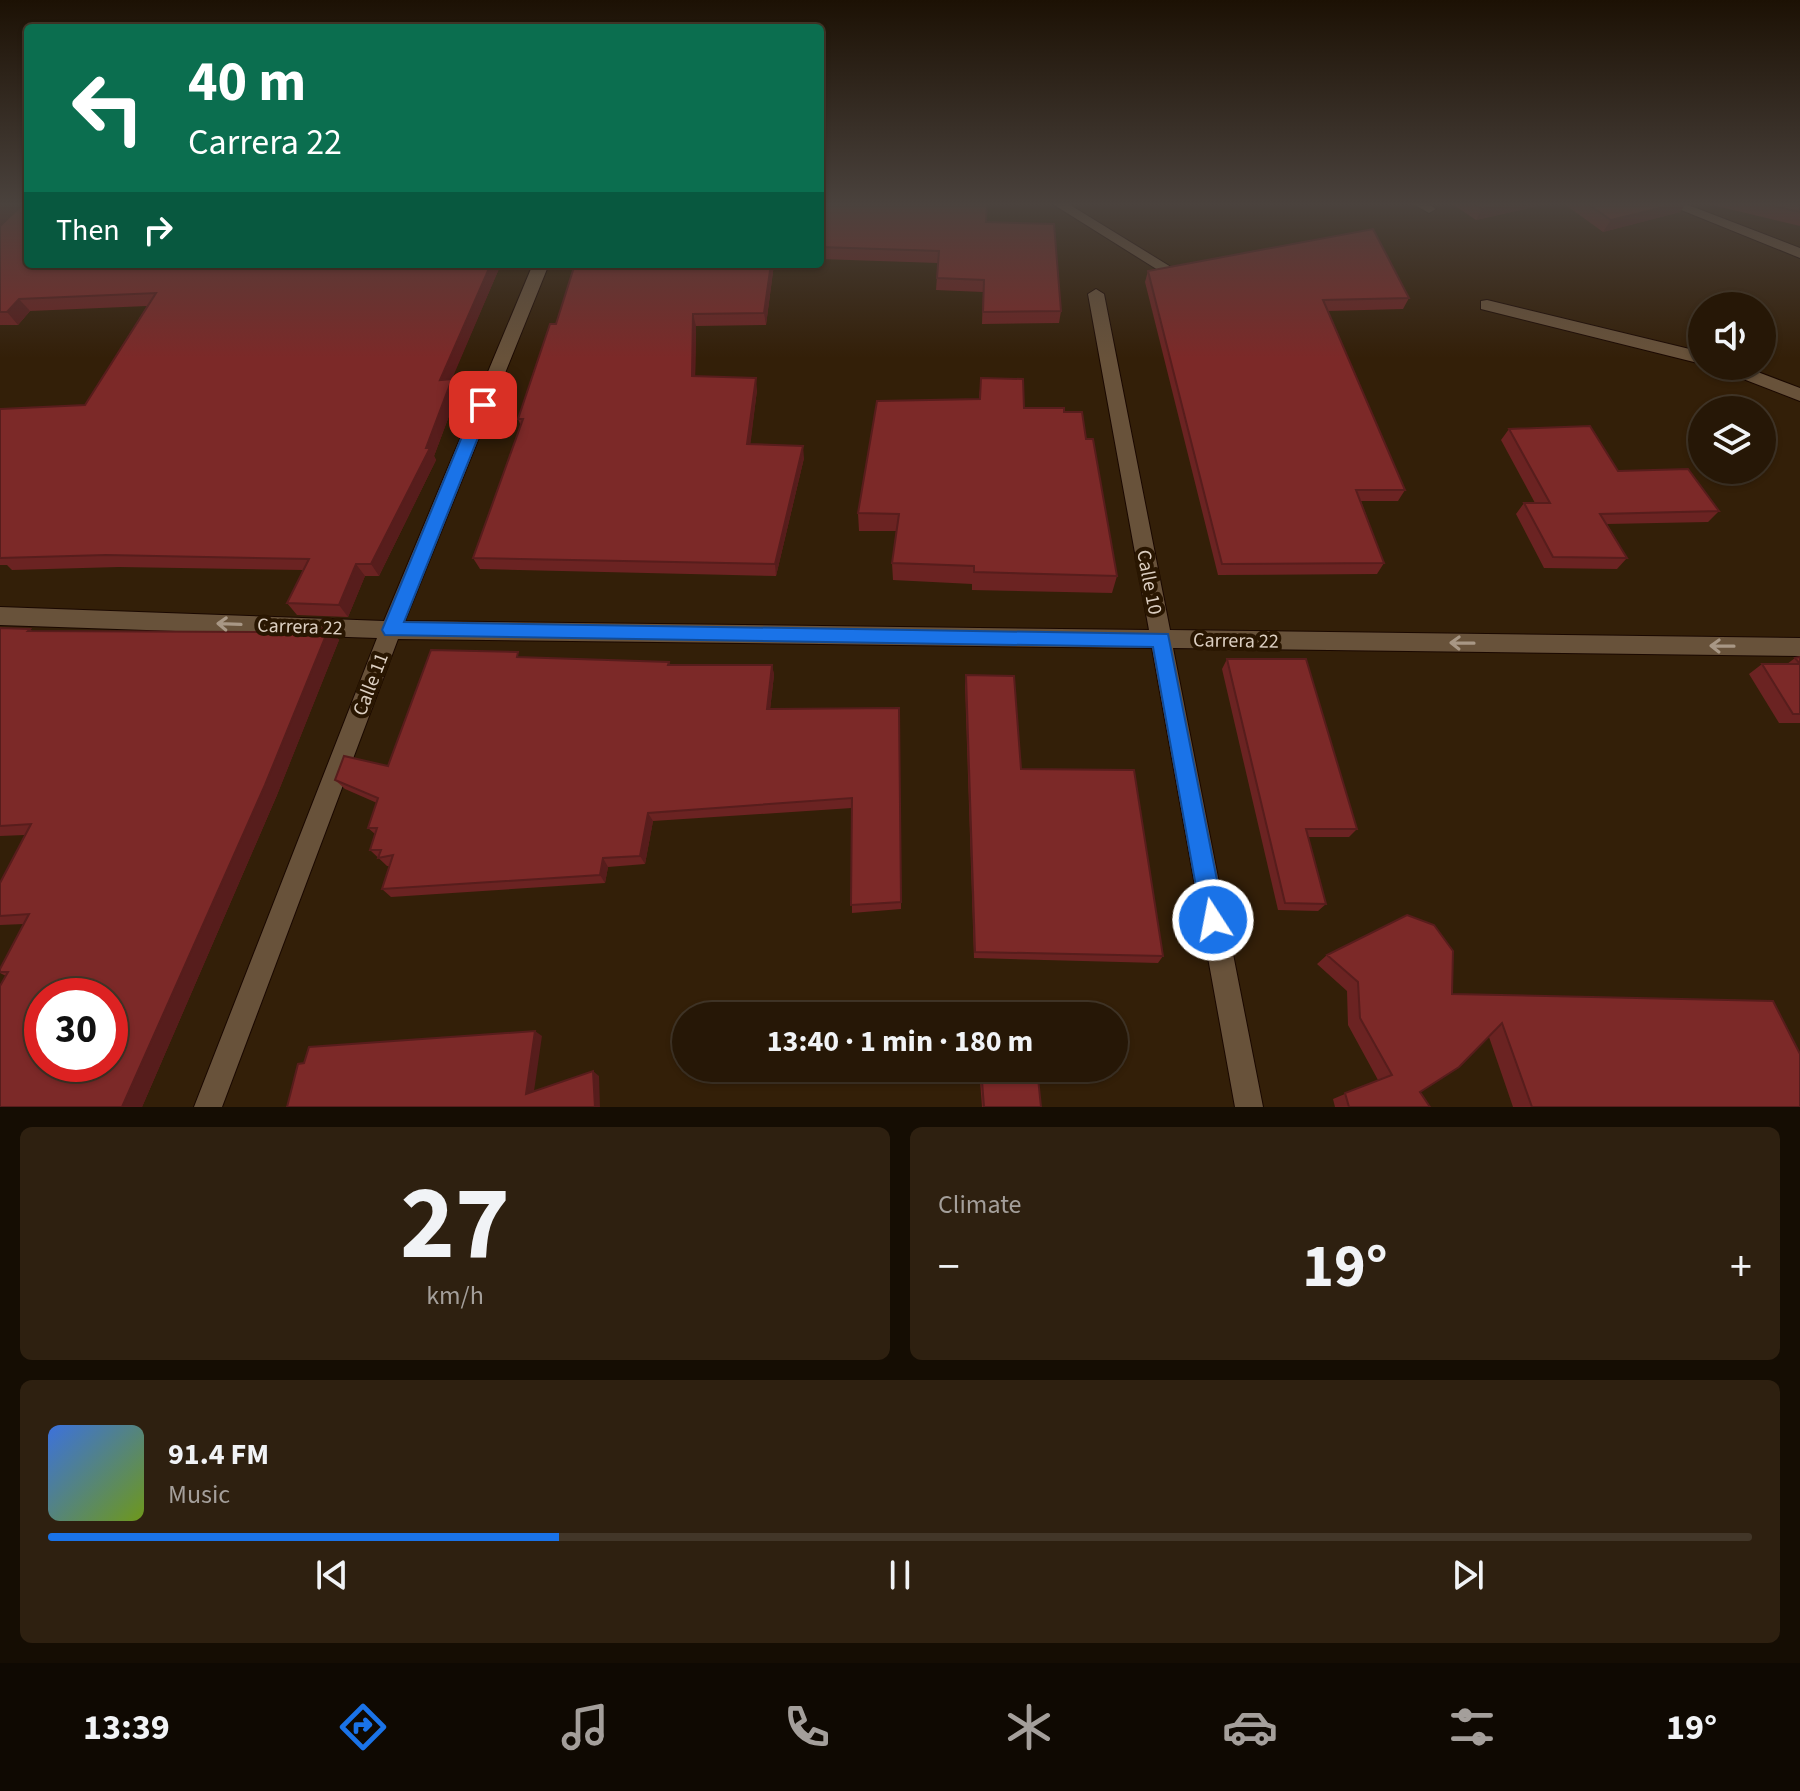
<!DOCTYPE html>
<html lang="en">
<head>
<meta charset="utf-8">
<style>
  body { margin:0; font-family:"Source Sans 3",sans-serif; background:#2e2010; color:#f1f3f6; height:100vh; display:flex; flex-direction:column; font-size:30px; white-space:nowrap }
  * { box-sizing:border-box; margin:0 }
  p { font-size:26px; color:#a49f9b }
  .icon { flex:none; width:44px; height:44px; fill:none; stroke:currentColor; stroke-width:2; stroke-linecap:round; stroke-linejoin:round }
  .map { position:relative; height:1107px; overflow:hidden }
  .details { display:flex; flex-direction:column; gap:20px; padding:20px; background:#150d03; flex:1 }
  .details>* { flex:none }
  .top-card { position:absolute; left:24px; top:24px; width:800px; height:244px; border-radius:8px; box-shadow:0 2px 6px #0004,0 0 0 2px #423628; background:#0b6e4f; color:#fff; overflow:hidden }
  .fabs { position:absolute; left:1688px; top:292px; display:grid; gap:16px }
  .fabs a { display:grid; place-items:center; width:88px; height:88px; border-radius:50%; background:#261706; box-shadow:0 2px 6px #0004,0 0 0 2px #423628; font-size:40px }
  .speed { position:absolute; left:24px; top:978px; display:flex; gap:16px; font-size:40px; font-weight:700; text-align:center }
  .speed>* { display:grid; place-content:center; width:104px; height:104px; border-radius:50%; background:#261706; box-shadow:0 2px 6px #0004,0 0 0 2px #423628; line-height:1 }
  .speed .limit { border:12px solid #d22; background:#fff; color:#111 }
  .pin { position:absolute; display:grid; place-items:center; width:68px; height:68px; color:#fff; margin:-34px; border-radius:16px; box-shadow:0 4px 12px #0006 }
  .me { position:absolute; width:88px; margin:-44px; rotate:349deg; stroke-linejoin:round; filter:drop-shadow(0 0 6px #0008) }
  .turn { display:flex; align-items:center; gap:28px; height:168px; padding:0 32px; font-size:36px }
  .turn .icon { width:104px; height:104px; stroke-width:2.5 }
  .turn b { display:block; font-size:56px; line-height:68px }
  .then { display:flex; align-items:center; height:76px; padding:0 32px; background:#0003; gap:16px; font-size:30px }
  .big { font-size:60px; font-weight:700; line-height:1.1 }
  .details .tile { flex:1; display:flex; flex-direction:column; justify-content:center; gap:12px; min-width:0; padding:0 28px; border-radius:12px; background:#2e2010 }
  .details .dial { align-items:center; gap:0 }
  .dial b { font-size:104px; line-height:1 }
  .song { display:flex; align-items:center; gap:24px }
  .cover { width:96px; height:96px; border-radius:12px; background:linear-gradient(135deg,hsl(220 70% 55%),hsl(80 70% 35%)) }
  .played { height:8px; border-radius:4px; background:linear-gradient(90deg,#1a73e8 30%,#423628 30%) }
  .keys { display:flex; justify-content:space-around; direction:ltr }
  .heat { display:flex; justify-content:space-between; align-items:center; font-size:44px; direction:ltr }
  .details .tiles { flex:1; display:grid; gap:20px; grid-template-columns:1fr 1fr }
  .tile:last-child { grid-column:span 2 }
  .trip { position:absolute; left:672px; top:1002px; width:456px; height:80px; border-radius:40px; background:#261706; box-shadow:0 2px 6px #0004,0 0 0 2px #423628; font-weight:700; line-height:80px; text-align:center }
  .menu { display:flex; height:128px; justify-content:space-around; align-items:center; background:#0f0902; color:#a49f9b }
  .menu .icon { width:56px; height:56px }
  .menu .active { color:#1a73e8 }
  .menu b { font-size:36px; color:#f1f3f6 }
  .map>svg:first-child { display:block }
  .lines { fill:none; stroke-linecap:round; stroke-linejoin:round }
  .minor-casing { stroke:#1a0800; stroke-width:2 }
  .minor { fill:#68523a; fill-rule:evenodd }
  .wall { fill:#6b2322 }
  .shaded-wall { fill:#571d1c }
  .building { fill:#7c2928; stroke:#571d1c; stroke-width:2; fill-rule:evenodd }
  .oneway { stroke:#a89785 }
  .route { fill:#1a73e8; stroke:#114b97; stroke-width:2 }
  .labels { text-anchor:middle; stroke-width:8; stroke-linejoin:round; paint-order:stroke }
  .street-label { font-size:20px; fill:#dccfc2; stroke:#291601 }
</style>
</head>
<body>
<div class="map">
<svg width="1800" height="1107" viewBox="0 0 1800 1107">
  <rect width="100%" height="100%" fill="#331f08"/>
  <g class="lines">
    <!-- minor casing -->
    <g class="minor-casing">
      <path id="minor" d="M 1051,203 L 1067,203 L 1171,267 L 1163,272 L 1158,270 Z
        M 1411,203 L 1428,203 L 1436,209 L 1429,213 Z
        M 1664,203 L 1683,203 L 1800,248 L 1800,258 Z
        M 533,264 L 549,264 L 405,621 L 1149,630 L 1088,294 L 1096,289 L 1104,294 L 1170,630 L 1800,638 L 1800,656 L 1173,648 L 1263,1107 L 1235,1107 L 1152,648 L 398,639 L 222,1107 L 194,1107 L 377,638 L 0,625 L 0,607 L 384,621 Z
        M 1487,300 L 1702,352 L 1702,364 L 1481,309 L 1481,301 Z
        M 1717,366 L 1742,366 L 1800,388 L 1800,401 L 1720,370 Z"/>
    </g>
    <!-- minor -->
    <use href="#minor" class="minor"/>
  </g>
  <!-- wall -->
  <path class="wall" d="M 0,203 L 501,264 L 451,380 L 458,392 L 434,456 L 436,460 L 379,576 L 365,576 L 348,617 L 297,615 L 287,603 L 303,570 L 119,567 L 12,570 L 7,565 L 0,565 L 0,409 L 85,405 L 147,306 L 30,311 L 18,325 L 0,325 L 0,226 L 8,218 L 0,225 Z
    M 820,203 L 986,222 L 1061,311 L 1059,323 L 982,324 L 983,292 L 936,290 L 938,263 L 820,259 Z
    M 1451,203 L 1551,203 L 1476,220 Z
    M 1563,203 L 1686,203 L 1680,212 L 1603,232 Z
    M 1704,203 L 1800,203 L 1800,226 Z
    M 774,264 L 766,325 L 696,326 L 695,376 L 757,390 L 750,444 L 804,458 L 776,576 L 480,569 L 473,558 L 521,426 L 518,419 L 556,324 Z
    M 1148,271 L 1409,298 L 1403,309 L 1327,311 L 1405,490 L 1398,501 L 1361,501 L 1384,563 L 1377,574 L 1218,575 L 1145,282 Z
    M 981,378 L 1024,408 L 1064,412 L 1086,439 L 1117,576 L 1112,593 L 972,590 L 972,584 L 893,580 L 892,563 L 896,531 L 859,531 L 858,513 L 979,399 Z
    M 1509,429 L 1618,471 L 1719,511 L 1708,522 L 1607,524 L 1627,558 L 1617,569 L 1544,568 L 1516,514 L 1524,503 L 1535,503 L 1501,440 Z
    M 0,628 L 30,629 L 32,631 L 272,632 L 329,628 L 339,640 L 277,795 L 142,1107 L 0,1107 L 6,976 L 0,973 L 0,969 L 24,924 L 0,925 L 0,883 L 25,835 L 0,836 Z
    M 521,657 L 669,662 L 670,665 L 772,665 L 774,675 L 770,709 L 899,708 L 901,909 L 852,913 L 852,808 L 653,821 L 645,864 L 608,867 L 605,883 L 391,897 L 382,889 L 389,866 L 387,866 L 370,850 L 375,834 L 368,828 L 377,803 L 345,789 L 335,780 L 388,766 Z
    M 1800,657 L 1800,723 L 1779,723 L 1749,674 L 1762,664 L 1787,664 L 1795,658 Z
    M 1227,659 L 1357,829 L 1349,837 L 1308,837 L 1326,904 L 1318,911 L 1278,910 L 1222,669 Z
    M 966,675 L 1021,769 L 1163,956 L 1158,963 L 974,958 L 965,685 Z
    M 1327,955 L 1452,994 L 1800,1107 L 1513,1107 L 1489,1037 L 1420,1092 L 1430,1107 L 1335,1107 L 1333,1099 L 1378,1080 L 1348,1025 L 1347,991 L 1317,964 Z
    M 979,1068 L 1037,1068 L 1041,1107 L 982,1107 Z"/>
  <!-- shaded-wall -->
  <path class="shaded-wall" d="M 2,203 L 27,203 L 0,225 L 0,204 Z
    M 1508,203 L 1551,203 L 1476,220 L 1482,209 Z
    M 1681,203 L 1686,203 L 1680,212 L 1603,232 L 1611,220 Z
    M 491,264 L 501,264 L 446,393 L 440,380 Z
    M 771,264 L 774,264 L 766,325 L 764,313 Z
    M 19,299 L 30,311 L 18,325 L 7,312 Z
    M 693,314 L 696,326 L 695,388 L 692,376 Z
    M 756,378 L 757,390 L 749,456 L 747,444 Z
    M 452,379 L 458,392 L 434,456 L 436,460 L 379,576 L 371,564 L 426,448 Z
    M 803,446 L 804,458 L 776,576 L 775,564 Z
    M 356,564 L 365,576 L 348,617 L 339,605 Z
    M 329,628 L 339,640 L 277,795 L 142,1107 L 122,1107 Z
    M 772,665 L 774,675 L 769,719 L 767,709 Z
    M 648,813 L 653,821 L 645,864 L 640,856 Z
    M 603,858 L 608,867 L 605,883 L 600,875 Z
    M 535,1031 L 542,1036 L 533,1098 L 526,1094 Z
    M 593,1071 L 599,1076 L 600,1107 L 595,1107 Z"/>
  <!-- building -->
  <path class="building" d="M 21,203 L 28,203 L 28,264 L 491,264 L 440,380 L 452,379 L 426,448 L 430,448 L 371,564 L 356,564 L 339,605 L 287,603 L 309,559 L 106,555 L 0,558 L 0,409 L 85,405 L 156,293 L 19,299 L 7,312 L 0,312 L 0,226 L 20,207 Z
    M 820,203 L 987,203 L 986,222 L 1054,224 L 1061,311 L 983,312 L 984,280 L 937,278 L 939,251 L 820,247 Z
    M 1474,203 L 1508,203 L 1482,209 Z
    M 1586,203 L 1681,203 L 1611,220 Z
    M 1761,203 L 1800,203 L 1800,212 Z
    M 1373,229 L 1409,298 L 1323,300 L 1405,490 L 1356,490 L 1384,563 L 1222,564 L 1148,271 Z
    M 575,264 L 771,264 L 764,313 L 693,314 L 692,376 L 756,378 L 747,444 L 803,446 L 775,564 L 473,558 L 523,419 L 518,419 L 550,324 L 556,324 Z
    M 981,378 L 1023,379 L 1024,408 L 1064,408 L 1064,412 L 1082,412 L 1086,439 L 1093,439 L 1117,576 L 974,572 L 974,566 L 892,563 L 899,514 L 858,513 L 877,401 L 980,399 Z
    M 1590,426 L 1618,471 L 1688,469 L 1719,511 L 1600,514 L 1627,558 L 1553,557 L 1524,503 L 1550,503 L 1509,429 Z
    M 275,626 L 329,628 L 265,785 L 122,1107 L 0,1107 L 0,986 L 8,972 L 0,972 L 0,969 L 29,914 L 0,916 L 0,883 L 31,824 L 0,826 L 0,628 L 30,629 L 28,631 L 272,632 ZM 42,996 L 110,996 L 110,1064 L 42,1064 Z
    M 431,650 L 518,652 L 517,657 L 669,662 L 668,665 L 772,665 L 767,709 L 899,708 L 901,902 L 851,905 L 852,798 L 648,813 L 640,856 L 603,858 L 600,875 L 382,889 L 393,855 L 378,858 L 381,850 L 370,850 L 377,828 L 368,828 L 378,798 L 335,780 L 344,756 L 388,766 Z
    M 1800,657 L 1800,714 L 1793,714 L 1762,664 L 1800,664 L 1795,658 Z
    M 1227,659 L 1306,659 L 1357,829 L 1306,829 L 1326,904 L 1285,903 Z
    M 966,675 L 1014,676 L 1021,769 L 1134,770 L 1163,956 L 975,952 Z
    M 1407,915 L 1434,925 L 1453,951 L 1452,994 L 1773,1001 L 1800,1054 L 1800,1107 L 1532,1107 L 1502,1023 L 1459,1067 L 1420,1092 L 1430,1107 L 1349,1107 L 1345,1093 L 1392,1075 L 1360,1018 L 1358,982 L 1327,955 Z
    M 535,1031 L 526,1094 L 593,1071 L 595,1107 L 287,1107 L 298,1064 L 304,1063 L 309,1047 Z
    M 981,1068 L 1037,1068 L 1041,1107 L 984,1107 Z"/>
  <!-- one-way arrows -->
  <defs><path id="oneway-shaft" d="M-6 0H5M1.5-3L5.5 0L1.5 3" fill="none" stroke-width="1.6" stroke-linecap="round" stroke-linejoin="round" transform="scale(2)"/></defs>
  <g class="oneway">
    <use href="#oneway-shaft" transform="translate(229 624) rotate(-178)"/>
    <use href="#oneway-shaft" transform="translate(1462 643) rotate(-179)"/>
    <use href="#oneway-shaft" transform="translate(1722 646) rotate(-179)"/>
  </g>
  <!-- sky -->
  <linearGradient id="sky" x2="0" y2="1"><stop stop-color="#1c1104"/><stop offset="0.57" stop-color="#4a423d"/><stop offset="1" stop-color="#4a423d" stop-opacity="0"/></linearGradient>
  <rect width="1800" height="358" fill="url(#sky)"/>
  <!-- route -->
  <path class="route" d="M 483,399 L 491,405 L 404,622 L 1168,634 L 1225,920 L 1222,928 L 1213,932 L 1205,928 L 1202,920 L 1153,647 L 385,635 L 382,630 L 475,405 Z"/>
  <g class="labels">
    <!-- street labels -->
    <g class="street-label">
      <text transform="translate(1150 582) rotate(79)" y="7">Calle 10</text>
      <text transform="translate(300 626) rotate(2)" y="7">Carrera 22</text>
      <text transform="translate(1236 640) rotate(1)" y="7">Carrera 22</text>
      <text transform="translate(370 684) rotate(-69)" y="7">Calle 11</text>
    </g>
  </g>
</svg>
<div class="fabs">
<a><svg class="icon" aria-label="sound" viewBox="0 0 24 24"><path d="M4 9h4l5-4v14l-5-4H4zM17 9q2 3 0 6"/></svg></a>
<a><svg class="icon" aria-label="layers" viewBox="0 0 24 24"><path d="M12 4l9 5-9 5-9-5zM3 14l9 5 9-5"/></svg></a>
</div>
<div class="speed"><div class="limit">30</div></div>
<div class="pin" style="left:483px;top:405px;background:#d93025"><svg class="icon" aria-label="arrive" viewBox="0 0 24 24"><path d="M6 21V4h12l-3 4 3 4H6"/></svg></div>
<svg class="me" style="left:1213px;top:920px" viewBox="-20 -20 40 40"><circle r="17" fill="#1a73e8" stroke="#fff" stroke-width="3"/><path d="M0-11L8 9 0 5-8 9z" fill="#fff"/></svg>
<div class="trip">13:40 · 1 min · 180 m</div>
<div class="top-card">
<div class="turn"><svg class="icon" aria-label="left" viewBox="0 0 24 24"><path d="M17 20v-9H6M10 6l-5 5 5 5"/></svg><div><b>40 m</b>Carrera 22</div></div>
<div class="then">Then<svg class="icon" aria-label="right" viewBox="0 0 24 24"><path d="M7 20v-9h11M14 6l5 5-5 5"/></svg></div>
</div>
</div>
<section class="details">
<div class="tiles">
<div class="tile dial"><b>27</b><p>km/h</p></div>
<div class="tile"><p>Climate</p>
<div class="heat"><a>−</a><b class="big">19°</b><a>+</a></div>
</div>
<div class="tile">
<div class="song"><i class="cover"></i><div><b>91.4 FM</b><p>Music</p></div></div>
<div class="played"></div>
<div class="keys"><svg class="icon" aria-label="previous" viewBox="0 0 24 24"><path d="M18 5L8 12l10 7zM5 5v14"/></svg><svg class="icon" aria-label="pause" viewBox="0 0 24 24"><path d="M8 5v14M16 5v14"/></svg><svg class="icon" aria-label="next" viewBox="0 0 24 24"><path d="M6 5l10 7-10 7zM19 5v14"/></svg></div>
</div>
</div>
</section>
<nav class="menu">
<b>13:39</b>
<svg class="icon active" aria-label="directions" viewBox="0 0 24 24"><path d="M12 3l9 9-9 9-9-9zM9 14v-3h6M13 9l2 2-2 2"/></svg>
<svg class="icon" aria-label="music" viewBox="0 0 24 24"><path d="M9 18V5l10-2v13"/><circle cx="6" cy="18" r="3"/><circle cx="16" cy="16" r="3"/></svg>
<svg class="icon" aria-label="phone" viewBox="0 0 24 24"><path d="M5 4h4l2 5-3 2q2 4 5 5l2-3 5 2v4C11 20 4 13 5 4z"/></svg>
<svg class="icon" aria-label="climate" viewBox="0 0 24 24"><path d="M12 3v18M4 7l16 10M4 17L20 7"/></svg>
<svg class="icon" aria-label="car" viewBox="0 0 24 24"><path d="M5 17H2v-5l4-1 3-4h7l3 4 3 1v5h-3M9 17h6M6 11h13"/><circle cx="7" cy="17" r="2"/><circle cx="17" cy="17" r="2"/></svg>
<svg class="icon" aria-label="filters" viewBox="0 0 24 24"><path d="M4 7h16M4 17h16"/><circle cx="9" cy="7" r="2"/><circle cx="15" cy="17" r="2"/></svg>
<b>19°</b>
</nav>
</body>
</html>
